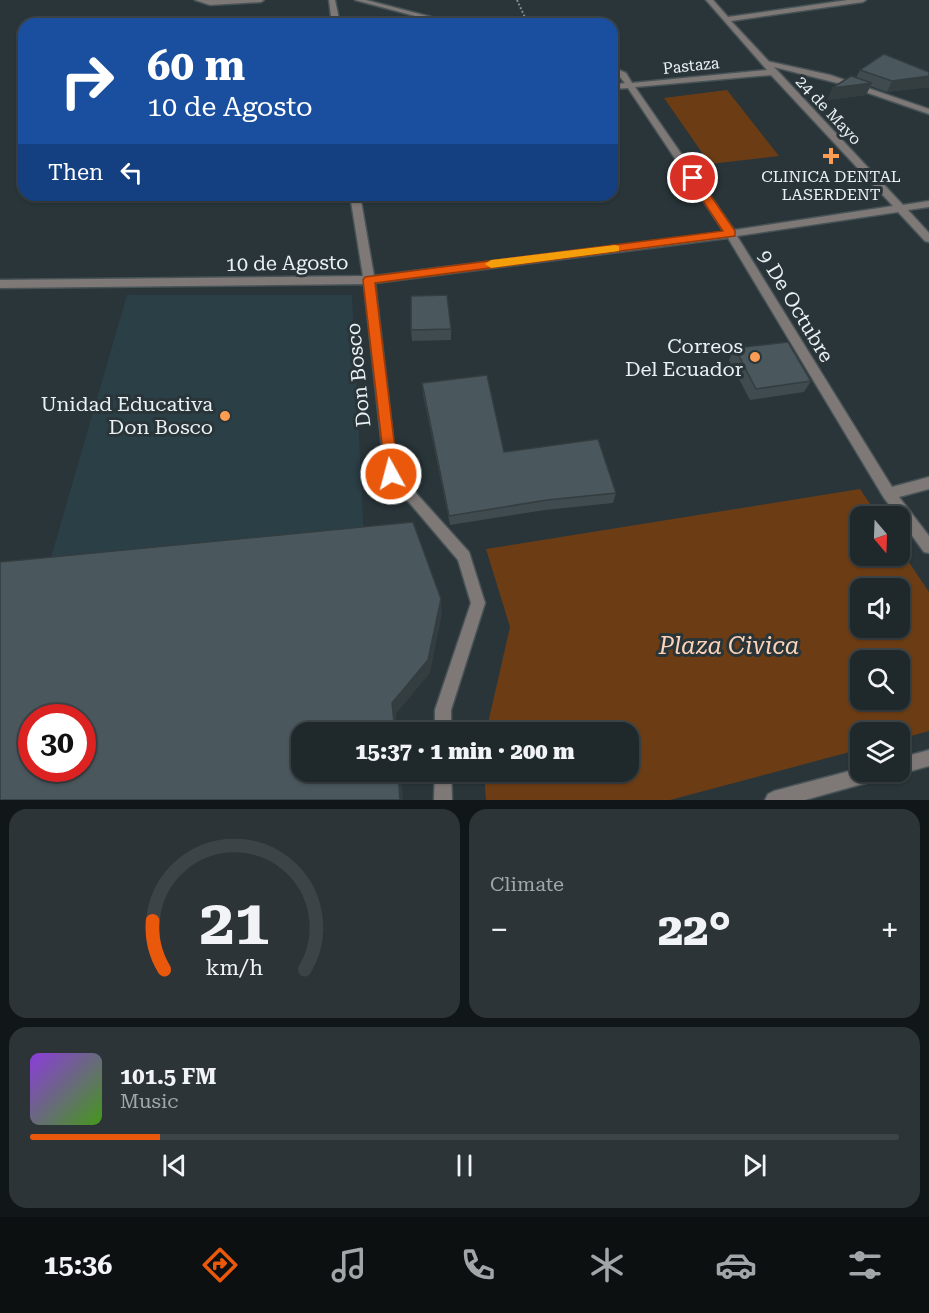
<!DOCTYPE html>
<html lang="en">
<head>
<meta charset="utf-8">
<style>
  body { margin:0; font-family:"Roboto Serif",serif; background:#2c3437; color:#f1f3f6; height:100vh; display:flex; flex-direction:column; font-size:22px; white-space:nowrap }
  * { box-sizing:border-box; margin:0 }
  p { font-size:20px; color:#a1a6a9 }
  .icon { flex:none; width:33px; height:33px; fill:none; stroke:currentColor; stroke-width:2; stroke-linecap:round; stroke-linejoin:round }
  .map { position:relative; height:800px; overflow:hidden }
  .sheet { display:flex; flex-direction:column; gap:9px; padding:9px; background:#111618; flex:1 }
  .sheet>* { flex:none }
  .top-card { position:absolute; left:18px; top:18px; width:600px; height:183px; border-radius:18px; box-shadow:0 2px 4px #0004,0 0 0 2px #3c4447; background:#1a4fa0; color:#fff; overflow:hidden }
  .needle { width:39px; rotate:161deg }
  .tools { position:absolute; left:850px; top:506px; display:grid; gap:12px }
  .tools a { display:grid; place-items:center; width:60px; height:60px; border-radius:12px; background:#1f282b; box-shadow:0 2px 4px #0004,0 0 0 2px #3c4447; font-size:30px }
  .speed { position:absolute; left:18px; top:704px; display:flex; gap:12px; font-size:30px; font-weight:700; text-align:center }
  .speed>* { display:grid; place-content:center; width:78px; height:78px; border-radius:50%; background:#1f282b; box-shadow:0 2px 4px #0004,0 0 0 2px #3c4447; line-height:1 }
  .speed .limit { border:9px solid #d22; background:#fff; color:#111 }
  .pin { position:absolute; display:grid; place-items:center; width:51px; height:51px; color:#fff; margin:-26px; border:3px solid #fff; border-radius:50%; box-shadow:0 2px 6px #0007 }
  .me { position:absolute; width:66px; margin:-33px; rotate:353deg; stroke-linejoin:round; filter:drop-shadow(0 0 4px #0008) }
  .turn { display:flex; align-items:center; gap:21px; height:126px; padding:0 30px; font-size:27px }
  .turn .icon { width:78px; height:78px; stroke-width:2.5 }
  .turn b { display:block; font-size:42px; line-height:51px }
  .then { display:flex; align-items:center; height:57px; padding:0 30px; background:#0003; gap:12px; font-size:22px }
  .big { font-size:45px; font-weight:800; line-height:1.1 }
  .sheet .card { flex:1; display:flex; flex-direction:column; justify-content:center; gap:9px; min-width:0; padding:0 21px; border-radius:18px; background:#2c3437 }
  .sheet .dial { align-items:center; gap:0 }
  .dial svg { height:156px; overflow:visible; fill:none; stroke:#3c4447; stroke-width:7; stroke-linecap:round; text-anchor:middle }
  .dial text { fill:#f1f3f6; stroke:none }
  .song { display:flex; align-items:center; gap:18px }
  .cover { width:72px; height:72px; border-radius:9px; background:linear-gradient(135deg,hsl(270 70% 55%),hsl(100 70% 35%)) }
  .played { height:6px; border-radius:3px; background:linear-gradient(90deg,#ea580c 15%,#3c4447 15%) }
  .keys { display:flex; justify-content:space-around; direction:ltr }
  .heat { display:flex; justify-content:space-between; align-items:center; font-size:33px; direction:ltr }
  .sheet .tiles { flex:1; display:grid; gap:9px; grid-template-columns:1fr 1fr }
  .card:last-child { grid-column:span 2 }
  .trip { position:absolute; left:291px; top:722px; width:348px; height:60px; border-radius:18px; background:#1f282b; box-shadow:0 2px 4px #0004,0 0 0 2px #3c4447; font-weight:800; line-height:60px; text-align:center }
  .tab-bar { display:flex; height:96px; justify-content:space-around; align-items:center; background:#0c1011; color:#a1a6a9 }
  .tab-bar .icon { width:42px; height:42px }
  .tab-bar .on { color:#ea580c }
  .tab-bar b { font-size:27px; color:#f1f3f6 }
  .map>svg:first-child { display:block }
  .built { fill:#2b3f46 }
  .green { fill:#6c3d15; fill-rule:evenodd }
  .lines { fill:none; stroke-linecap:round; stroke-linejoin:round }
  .pedestrian-casing { stroke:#485357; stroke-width:3 }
  .minor-casing { stroke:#485357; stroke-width:3 }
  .path { stroke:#828c8f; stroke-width:2; stroke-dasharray:2 2; stroke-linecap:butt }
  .pedestrian { fill:#7e7976; fill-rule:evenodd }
  .minor { fill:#7e7976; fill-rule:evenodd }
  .wall { fill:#404b4f }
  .shaded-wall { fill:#343d40 }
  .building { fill:#4a575c; stroke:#343d40; stroke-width:1.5; fill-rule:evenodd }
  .route { fill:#ea580c; stroke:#983908; stroke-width:1.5 }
  .slow { fill:#f59e0b }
  .poi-dot { fill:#fc9d53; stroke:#293539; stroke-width:2 }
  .labels { text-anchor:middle; stroke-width:6; stroke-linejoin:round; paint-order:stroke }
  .far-street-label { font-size:16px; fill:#eaf1f4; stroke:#293539 }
  .far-poi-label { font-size:16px; fill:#eaf1f4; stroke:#293539 }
  .street-label { font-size:20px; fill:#eaf1f4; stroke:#293539 }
  .poi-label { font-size:20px; fill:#eaf1f4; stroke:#293539; text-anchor:end }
  .near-park-label { font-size:24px; font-style:italic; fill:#fcd3b7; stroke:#293539 }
</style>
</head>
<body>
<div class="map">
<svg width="929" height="800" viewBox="0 0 929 800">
  <rect width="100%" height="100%" fill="#293539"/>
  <!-- built -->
  <path class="built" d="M 127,295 L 352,295 L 364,538 L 49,564 Z"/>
  <!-- green -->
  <path class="green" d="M 727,90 L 779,156 L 710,164 L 664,98 Z
    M 860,489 L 878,516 L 861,516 L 861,555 L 900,555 L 900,549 L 929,592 L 929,731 L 900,739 L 900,732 L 861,732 L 861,749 L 670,800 L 486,800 L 484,771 L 628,771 L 628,732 L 486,732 L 510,627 L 486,549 ZM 861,588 L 900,588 L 900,627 L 861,627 ZM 861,660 L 900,660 L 900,699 L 861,699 Z"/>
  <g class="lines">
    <!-- pedestrian casing -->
    <g class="pedestrian-casing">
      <path id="pedestrian" d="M 762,60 L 830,75 L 929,109 L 929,114 L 845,85 L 762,64 Z"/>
    </g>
    <!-- minor casing -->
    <g class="minor-casing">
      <path id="minor" d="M 195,0 L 264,0 L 261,2 L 210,5 Z
        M 329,0 L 335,0 L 340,24 L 332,24 Z
        M 355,0 L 366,0 L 458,24 L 445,24 Z
        M 706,0 L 713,0 L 728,17 L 848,0 L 866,0 L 863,2 L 731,21 L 903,205 L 929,201 L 929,207 L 908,210 L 929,233 L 929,242 L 925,241 L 898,212 L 737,236 L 892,487 L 929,477 L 929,489 L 899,497 L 929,536 L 929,553 L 924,552 L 900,519 L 900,516 L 898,516 L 884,498 L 728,238 L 375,283 L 397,472 L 469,552 L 485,603 L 451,710 L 451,732 L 435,732 L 435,710 L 471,603 L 458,560 L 385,474 L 364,284 L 0,288 L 0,280 L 363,276 L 350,195 L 360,195 L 374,276 L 724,232 L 628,88 L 612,89 L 612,85 L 625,83 L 620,77 L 612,72 L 612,67 L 626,73 L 632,83 L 767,70 ZM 771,75 L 893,206 L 734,230 L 635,87 Z
        M 21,86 L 24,86 L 24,104 L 20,102 Z
        M 929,750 L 929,766 L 900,774 L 894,772 L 900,771 L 900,758 Z
        M 861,768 L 861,771 L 888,771 L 886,777 L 880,779 L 805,800 L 765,800 L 768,794 L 774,791 Z
        M 435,771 L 451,771 L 452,800 L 434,800 Z"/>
    </g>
    <!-- path -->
    <path class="path" d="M 517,0 L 528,24"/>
    <!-- pedestrian -->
    <use href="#pedestrian" class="pedestrian"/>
    <!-- minor -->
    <use href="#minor" class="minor"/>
  </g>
  <!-- wall -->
  <path class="wall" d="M 860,70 L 929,72 L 929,87 L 887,92 L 870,86 L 866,95 L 827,100 L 856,78 Z
    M 451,329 L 451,340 L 412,341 L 411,330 Z
    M 735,348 L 811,381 L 804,392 L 750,400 L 729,360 Z
    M 422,383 L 504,452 L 616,493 L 613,503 L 545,510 L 450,525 L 423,394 Z"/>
  <!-- shaded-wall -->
  <path class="shaded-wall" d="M 929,76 L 929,87 L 887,92 L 892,81 Z
    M 872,83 L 866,95 L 827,100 L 832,88 Z
    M 441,599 L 442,614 L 430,673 L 396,714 L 397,732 L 395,732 L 392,703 Z
    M 398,771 L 400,771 L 403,800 L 400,800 Z"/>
  <!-- building -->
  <path class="building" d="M 884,54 L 929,72 L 929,76 L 892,81 L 860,70 Z
    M 851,76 L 872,83 L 832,88 Z
    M 447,295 L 451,329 L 411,330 L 411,296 Z
    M 788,342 L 811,381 L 756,389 L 735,348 Z
    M 487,375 L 504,452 L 598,439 L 616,493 L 547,500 L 449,516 L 422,383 Z
    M 413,522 L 441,599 L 428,660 L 392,703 L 395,732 L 302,732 L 302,771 L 398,771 L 400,800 L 0,800 L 0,562 ZM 32,717 L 82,717 L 82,768 L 32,768 Z"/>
  <!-- route -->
  <path class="route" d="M 693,175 L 697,176 L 735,231 L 735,236 L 375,283 L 398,474 L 396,478 L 391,480 L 386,478 L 363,280 L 365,277 L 723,231 L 688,178 Z"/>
  <!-- slow -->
  <path class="slow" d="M 615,245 L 619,246 L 619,251 L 491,268 L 485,264 L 491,260 Z"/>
  <!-- markers -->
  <g class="poi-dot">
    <path d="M828 147h6v6h6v6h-6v6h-6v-6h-6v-6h6z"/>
    <circle cx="755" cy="357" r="6"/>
    <circle cx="225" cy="416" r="6"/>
  </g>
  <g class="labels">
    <!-- far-street labels -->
    <g class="far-street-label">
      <text transform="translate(691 65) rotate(-6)" y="6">Pastaza</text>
      <text transform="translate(829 110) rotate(47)" y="6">24 de Mayo</text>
    </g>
    <!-- far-poi labels -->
    <g class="far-poi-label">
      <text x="831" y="182">CLINICA DENTAL<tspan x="831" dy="18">LASERDENT</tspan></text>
    </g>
    <!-- street labels -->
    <g class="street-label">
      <text transform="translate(287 263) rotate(-1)" y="7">10 de Agosto</text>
      <text transform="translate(796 306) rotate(59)" y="7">9 De Octubre</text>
      <text transform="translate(358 375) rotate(-96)" y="7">Don Bosco</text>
    </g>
    <!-- poi labels -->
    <g class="poi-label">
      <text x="743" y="353">Correos<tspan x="743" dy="23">Del Ecuador</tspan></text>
      <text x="213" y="411">Unidad Educativa<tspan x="213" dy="23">Don Bosco</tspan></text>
    </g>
    <!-- near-park labels -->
    <g class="near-park-label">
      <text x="729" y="654">Plaza Civica</text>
    </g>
  </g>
</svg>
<div class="tools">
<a><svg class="needle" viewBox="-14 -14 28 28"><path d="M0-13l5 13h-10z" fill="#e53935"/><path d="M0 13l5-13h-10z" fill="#a1a6a9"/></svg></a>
<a><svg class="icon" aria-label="sound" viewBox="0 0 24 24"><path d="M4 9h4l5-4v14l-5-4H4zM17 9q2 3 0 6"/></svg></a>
<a><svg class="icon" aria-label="search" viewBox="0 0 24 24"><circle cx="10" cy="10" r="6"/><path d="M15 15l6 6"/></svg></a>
<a><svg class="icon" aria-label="layers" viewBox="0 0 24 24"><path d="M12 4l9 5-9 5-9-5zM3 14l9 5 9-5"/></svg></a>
</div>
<div class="speed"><div class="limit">30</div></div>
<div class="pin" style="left:693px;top:178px;background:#d93025"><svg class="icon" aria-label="arrive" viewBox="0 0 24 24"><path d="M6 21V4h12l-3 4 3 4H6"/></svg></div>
<svg class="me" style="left:391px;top:474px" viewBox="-20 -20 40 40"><circle r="17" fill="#ea580c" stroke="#fff" stroke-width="3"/><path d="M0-11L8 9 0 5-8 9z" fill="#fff"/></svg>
<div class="trip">15:37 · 1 min · 200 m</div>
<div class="top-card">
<div class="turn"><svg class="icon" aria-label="right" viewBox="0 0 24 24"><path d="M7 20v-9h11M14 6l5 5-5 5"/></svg><div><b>60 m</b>10 de Agosto</div></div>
<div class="then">Then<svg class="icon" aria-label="left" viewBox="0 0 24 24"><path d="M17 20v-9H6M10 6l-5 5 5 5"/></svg></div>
</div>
</div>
<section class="sheet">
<div class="tiles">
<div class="card dial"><svg viewBox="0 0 100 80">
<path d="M14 69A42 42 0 1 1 86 69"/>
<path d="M14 69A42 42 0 0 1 8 44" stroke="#ea580c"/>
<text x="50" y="56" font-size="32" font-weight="700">21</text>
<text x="50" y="72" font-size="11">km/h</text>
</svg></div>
<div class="card"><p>Climate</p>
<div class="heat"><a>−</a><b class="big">22°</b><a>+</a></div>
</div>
<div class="card">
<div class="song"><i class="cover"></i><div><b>101.5 FM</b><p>Music</p></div></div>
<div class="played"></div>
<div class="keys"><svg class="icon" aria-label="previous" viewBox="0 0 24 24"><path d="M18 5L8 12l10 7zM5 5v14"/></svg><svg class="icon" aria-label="pause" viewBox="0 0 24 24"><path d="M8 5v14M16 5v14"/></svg><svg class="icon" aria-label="next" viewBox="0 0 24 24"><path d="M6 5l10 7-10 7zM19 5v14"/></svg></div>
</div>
</div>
</section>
<nav class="tab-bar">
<b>15:36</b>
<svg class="icon on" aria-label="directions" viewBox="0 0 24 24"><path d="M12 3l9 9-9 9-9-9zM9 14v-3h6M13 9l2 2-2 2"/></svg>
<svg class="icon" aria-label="music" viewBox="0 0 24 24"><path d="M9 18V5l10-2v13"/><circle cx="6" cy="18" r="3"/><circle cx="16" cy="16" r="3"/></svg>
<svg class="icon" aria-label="phone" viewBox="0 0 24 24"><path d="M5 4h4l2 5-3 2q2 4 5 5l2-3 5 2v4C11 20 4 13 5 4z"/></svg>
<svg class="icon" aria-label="climate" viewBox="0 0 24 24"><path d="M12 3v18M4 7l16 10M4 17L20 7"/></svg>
<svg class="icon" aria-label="car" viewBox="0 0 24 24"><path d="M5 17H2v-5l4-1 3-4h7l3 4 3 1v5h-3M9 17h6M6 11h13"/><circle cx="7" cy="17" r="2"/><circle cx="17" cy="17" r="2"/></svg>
<svg class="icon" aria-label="filters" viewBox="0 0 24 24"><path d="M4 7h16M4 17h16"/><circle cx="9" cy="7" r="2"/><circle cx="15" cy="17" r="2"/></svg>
</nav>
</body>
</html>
